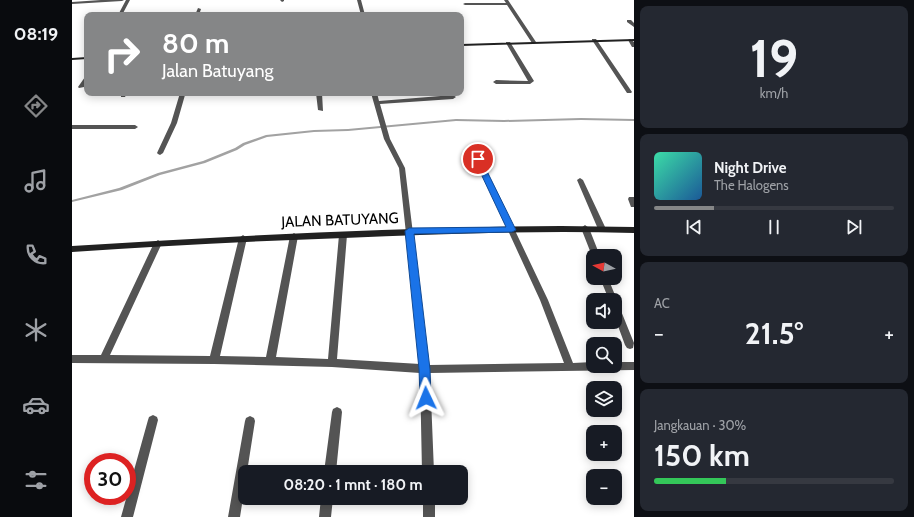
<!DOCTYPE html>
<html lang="id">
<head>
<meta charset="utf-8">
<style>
  body { margin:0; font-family:Cabin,sans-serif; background:#242831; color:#f1f3f6; height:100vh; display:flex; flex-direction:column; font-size:15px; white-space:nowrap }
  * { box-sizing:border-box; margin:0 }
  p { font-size:13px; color:#9ea1a6 }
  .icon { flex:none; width:22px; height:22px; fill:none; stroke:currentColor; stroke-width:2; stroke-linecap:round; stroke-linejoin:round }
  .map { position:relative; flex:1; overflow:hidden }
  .details { display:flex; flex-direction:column; gap:6px; padding:6px; background:#0d0f14; width:280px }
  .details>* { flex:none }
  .top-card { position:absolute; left:12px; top:12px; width:380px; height:84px; border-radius:8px; box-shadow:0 2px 10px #0003; background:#858687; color:#fff; overflow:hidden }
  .needle { width:26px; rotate:278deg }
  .fabs { position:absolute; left:514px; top:249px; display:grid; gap:8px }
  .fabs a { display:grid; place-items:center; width:36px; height:36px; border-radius:8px; background:#171b24; box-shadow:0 2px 10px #0003; font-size:20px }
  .speed { position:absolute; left:12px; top:453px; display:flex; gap:8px; font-size:20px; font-weight:700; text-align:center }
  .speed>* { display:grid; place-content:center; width:52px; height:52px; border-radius:50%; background:#171b24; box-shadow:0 2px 10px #0003; line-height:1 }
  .speed .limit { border:6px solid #d22; background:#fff; color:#111 }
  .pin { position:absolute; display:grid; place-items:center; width:34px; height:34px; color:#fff; margin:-17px; border:2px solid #fff; border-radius:50%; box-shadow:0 1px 4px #0007 }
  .me { position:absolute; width:44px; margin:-22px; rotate:358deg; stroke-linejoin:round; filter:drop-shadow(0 0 3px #0008) }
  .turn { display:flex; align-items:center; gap:14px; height:84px; padding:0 12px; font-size:18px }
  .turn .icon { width:52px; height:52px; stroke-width:2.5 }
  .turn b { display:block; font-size:28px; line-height:34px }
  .big { font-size:30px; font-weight:700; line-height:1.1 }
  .details .card { flex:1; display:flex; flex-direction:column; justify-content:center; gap:6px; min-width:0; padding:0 14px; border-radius:8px; background:#242831 }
  .details .dial { align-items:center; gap:0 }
  .dial b { font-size:52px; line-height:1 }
  .song { display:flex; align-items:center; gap:12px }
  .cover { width:48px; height:48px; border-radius:6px; background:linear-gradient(135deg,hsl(160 70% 55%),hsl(210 70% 35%)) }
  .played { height:4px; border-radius:2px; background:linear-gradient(90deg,#858687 25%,#363941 25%) }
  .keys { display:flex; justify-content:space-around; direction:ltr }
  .heat { display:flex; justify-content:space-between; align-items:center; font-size:22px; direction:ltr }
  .charge { height:6px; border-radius:3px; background:linear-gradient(90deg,#34c759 30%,#363941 0) }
  .trip { position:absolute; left:166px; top:465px; width:230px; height:40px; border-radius:8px; background:#171b24; box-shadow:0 2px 10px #0003; font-weight:700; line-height:40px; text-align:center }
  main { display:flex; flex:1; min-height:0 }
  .tabs { display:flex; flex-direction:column; width:72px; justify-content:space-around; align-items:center; background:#090b0e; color:#9ea1a6 }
  .tabs .icon { width:28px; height:28px }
  .tabs .active { color:#858687 }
  .tabs b { font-size:18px; color:#f1f3f6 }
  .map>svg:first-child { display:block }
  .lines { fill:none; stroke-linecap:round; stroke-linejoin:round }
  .stream { fill:#a2a2a2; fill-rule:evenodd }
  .street { fill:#545454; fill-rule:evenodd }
  .secondary { fill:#212121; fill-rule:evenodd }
  .route { fill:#1a73e8; stroke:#114b97 }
  .labels { text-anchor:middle; stroke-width:4; stroke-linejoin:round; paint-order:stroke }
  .street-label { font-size:15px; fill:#000; stroke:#fff }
</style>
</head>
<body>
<main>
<nav class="tabs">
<b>08:19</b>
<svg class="icon active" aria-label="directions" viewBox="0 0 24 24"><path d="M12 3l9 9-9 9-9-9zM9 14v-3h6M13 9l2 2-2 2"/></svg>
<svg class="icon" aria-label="music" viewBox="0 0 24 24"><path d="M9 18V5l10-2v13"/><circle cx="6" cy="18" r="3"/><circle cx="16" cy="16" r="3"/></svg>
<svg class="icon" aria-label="phone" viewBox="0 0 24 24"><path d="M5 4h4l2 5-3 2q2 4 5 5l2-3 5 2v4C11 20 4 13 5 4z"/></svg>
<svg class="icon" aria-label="climate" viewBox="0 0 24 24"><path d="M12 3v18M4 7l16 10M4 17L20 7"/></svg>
<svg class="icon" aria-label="car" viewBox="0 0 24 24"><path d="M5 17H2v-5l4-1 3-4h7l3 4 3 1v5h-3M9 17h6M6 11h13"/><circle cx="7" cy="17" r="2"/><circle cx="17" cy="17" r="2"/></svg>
<svg class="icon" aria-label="filters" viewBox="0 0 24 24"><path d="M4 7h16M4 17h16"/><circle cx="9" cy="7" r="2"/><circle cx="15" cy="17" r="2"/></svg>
</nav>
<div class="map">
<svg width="562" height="517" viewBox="0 0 562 517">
  <rect width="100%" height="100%" fill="#fff"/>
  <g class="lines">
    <!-- stream -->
    <path class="stream" d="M 509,118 L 562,119 L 562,121 L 509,120 L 432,122 L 384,121 L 276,131 L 242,132 L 195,137 L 173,145 L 165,150 L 133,163 L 88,175 L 50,190 L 0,202 L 0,200 L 47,188 L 86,173 L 131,161 L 163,148 L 171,143 L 194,135 L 242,130 L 276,129 L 384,119 L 432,120 Z"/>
    <!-- street -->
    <path class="street" d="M 29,0 L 52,0 L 50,1 L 0,4 L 0,2 Z
      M 54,0 L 58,0 L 50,15 L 46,15 Z
      M 208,0 L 212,0 L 212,1 L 210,2 Z
      M 285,0 L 289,0 L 293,15 L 289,15 Z
      M 432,0 L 436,0 L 464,42 L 464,43 L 460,43 L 435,5 L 393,5 L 391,4 L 393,3 L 434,3 Z
      M 126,8 L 129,9 L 127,15 L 123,15 Z
      M 555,20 L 559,20 L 562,23 L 562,27 L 555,22 Z
      M 520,39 L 524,39 L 560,92 L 559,93 L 555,93 L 520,40 Z
      M 558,39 L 562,42 L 562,47 L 560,47 L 556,40 Z
      M 434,42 L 438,42 L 462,81 L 458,84 L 424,84 L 421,82 L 424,80 L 456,81 L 434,43 Z
      M 15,76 L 15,82 L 12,87 L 7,88 L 6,87 L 13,77 Z
      M 49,93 L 55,93 L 53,97 L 49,97 Z
      M 108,93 L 122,93 L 119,95 L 113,95 L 105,123 L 91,153 L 88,155 L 86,154 L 85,153 L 99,123 Z
      M 244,93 L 250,93 L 251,111 L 246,110 Z
      M 299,93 L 305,93 L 307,101 L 381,95 L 384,97 L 381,99 L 308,104 L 318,139 L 333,168 L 357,365 L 492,363 L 468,300 L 403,159 L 406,157 L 409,159 L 476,300 L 501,363 L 521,362 L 521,366 L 543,366 L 543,362 L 562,362 L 562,370 L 358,373 L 362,472 L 350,472 L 348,373 L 260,367 L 142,364 L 0,363 L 0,355 L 29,355 L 82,243 L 86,240 L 90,243 L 38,355 L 138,356 L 167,238 L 171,235 L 175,238 L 148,356 L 194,357 L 218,236 L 222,233 L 226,236 L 204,357 L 256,359 L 267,235 L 271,232 L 275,235 L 265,359 L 348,364 L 327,168 L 312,139 Z
      M 0,125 L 63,125 L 66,127 L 63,129 L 0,129 Z
      M 508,178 L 511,180 L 534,229 L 533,231 L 527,231 L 526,229 L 505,180 Z
      M 557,197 L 562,197 L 562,207 L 559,207 L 556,199 Z
      M 513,225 L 517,228 L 528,256 L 521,256 L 521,258 L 520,256 L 509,228 Z
      M 528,278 L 536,278 L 545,300 L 543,303 L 546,304 L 547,306 L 562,343 L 561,348 L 558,349 L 555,348 L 553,345 L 543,318 L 543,300 L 537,300 Z
      M 265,407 L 269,409 L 270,412 L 264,472 L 252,472 L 260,412 L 261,409 Z
      M 81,415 L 85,417 L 86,420 L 61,517 L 49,517 L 76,420 L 77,417 Z
      M 178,416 L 182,418 L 183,421 L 175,472 L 173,472 L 173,485 L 168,517 L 156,517 L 173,421 L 174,418 Z
      M 249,498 L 261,498 L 259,517 L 247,517 Z
      M 351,498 L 363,498 L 363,517 L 351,517 Z"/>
    <!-- secondary -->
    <path class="secondary" d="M 562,39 L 562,41 L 389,46 L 389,44 Z
      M 15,57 L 15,59 L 0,60 L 0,58 Z
      M 489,226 L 562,227 L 562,233 C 465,230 369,234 272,238 C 181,241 91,246 0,252 L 0,246 C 163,236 326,227 489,226 Z"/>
  </g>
  <!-- route -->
  <path class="route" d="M 406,157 L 409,159 L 444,230 L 440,232 L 342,234 L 358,369 L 359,398 L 358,402 L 354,404 L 350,402 L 348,398 L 347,369 L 333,231 L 337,228 L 434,227 L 402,159 Z"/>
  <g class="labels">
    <!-- street labels -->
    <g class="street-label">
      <text transform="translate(268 220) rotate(-2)" y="5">JALAN BATUYANG</text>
    </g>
  </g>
</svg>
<div class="fabs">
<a><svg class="needle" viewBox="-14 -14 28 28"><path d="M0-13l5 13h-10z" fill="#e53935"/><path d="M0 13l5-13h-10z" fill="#9ea1a6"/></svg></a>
<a><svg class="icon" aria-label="sound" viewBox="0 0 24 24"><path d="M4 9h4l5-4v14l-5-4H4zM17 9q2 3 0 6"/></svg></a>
<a><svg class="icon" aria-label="search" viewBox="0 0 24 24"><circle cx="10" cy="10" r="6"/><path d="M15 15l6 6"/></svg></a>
<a><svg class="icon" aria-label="layers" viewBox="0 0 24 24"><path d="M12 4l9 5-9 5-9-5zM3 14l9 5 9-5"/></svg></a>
<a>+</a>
<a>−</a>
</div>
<div class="speed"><div class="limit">30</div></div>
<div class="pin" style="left:406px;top:159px;background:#d93025"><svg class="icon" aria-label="arrive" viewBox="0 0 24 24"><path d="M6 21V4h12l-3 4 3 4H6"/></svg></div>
<svg class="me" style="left:354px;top:398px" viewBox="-20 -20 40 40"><path d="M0-17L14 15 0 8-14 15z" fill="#1a73e8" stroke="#fff" stroke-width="4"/></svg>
<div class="trip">08:20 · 1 mnt · 180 m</div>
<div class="top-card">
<div class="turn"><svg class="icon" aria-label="right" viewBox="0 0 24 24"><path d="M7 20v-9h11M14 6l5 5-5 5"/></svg><div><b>80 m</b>Jalan Batuyang</div></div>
</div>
</div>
<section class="details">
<div class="card dial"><b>19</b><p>km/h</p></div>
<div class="card">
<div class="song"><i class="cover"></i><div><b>Night Drive</b><p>The Halogens</p></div></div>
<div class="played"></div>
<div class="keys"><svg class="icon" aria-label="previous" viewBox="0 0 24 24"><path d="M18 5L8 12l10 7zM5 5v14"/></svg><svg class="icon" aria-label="pause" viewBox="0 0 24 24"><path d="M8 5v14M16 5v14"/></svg><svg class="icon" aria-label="next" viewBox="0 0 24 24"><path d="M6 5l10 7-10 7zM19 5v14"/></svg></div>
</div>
<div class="card"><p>AC</p>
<div class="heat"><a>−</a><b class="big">21.5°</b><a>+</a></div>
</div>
<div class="card"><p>Jangkauan · 30%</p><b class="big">150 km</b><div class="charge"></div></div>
</section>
</main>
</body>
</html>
